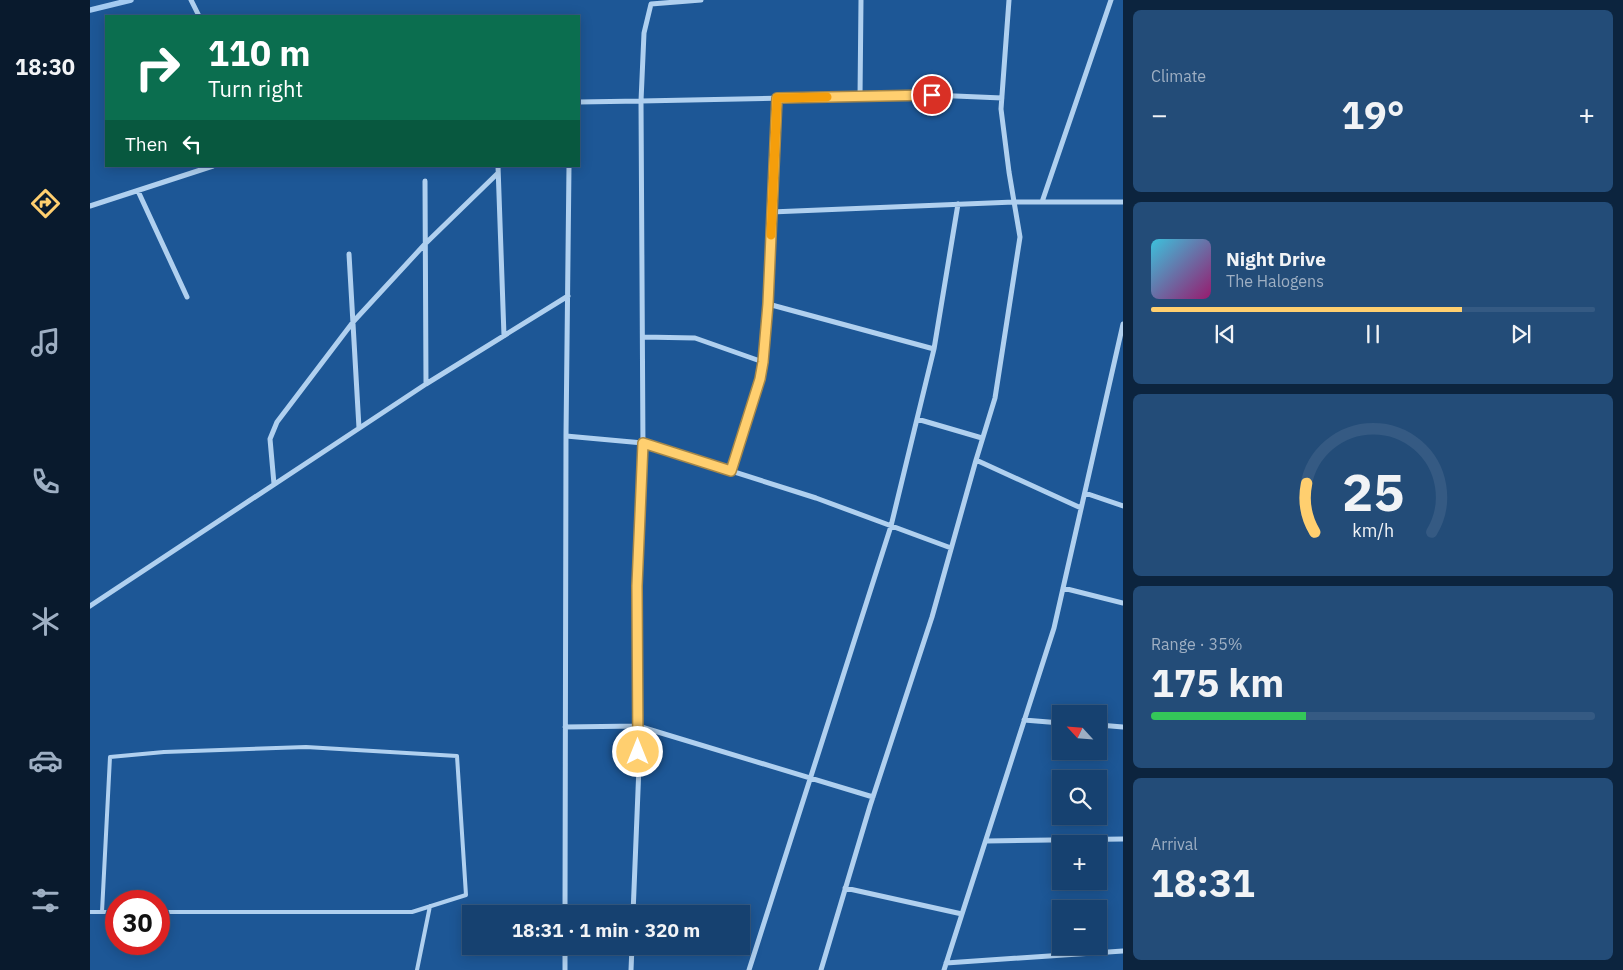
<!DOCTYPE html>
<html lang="en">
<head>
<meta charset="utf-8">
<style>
  body { margin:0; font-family:"IBM Plex Sans",sans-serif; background:#234c78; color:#f1f3f6; height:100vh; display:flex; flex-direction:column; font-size:19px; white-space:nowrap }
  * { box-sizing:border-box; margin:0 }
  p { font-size:16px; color:#9eafc3 }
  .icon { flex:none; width:28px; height:28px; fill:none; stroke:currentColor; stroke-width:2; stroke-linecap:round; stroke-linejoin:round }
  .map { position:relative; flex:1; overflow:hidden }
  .details { display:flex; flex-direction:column; gap:10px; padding:10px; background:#0c243e; width:500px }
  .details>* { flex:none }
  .banner { position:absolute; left:15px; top:15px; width:475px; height:152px; border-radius:0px; box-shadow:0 2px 12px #0003,0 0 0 1px #355a83; background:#0b6e4f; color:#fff; overflow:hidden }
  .needle { width:32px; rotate:296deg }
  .buttons { position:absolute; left:962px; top:705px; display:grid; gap:10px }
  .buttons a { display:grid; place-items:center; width:55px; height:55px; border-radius:0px; background:#164170; box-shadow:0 2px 12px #0003,0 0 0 1px #355a83; font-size:25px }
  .speed { position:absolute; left:15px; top:890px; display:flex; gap:10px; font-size:25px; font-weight:700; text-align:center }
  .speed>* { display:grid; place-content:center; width:65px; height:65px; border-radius:50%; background:#164170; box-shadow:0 2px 12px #0003,0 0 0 1px #355a83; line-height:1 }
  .speed .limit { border:8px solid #d22; background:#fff; color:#111 }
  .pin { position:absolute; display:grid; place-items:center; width:42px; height:42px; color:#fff; margin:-21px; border:2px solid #fff; border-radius:50%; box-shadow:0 1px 5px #0007 }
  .me { position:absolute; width:55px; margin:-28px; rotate:0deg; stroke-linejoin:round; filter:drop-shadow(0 0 4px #0008) }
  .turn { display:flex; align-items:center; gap:18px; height:105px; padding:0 20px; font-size:22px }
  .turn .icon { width:65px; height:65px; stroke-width:2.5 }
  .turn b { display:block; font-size:35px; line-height:42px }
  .then { display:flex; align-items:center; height:48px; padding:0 20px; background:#0003; gap:10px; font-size:19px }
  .big { font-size:38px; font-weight:700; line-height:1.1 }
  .details .card { flex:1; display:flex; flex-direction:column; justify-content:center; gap:8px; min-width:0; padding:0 18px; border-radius:8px; background:#234c78 }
  .details .dial { align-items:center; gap:0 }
  .dial svg { height:130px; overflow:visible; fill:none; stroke:#355a83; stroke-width:7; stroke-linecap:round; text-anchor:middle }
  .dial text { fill:#f1f3f6; stroke:none }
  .song { display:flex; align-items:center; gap:15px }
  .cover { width:60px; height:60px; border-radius:8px; background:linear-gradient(135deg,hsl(190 70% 55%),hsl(320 70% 35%)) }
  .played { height:5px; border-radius:2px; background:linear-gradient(90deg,#ffcf6f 70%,#355a83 70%) }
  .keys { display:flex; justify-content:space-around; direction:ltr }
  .heat { display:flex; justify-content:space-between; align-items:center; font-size:28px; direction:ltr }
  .charge { height:8px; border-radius:4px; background:linear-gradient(90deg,#34c759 35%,#355a83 0) }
  .trip { position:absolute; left:372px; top:905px; width:288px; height:50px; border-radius:0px; background:#164170; box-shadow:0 2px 12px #0003,0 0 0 1px #355a83; font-weight:700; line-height:50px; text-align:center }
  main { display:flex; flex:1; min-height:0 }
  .tabs { display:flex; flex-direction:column; width:90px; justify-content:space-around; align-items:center; background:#091a2d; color:#9eafc3 }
  .tabs .icon { width:35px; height:35px }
  .tabs .current { color:#ffcf6f }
  .tabs b { font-size:22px; color:#f1f3f6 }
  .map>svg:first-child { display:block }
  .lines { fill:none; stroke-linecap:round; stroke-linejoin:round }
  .stream { stroke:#a4cbf1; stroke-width:5.5 }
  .service { stroke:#b0d0ef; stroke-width:4 }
  .minor { stroke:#b0d0ef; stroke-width:5 }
  .route-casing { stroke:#a68748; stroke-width:12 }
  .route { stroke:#ffcf6f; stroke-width:9 }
  .slow { stroke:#f59e0b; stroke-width:9 }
</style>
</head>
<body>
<main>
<nav class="tabs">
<b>18:30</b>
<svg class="icon current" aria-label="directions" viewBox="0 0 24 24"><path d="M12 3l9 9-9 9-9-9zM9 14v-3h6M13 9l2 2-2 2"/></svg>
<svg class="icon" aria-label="music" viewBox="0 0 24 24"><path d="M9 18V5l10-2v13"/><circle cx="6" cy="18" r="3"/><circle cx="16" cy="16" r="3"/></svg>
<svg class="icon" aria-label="phone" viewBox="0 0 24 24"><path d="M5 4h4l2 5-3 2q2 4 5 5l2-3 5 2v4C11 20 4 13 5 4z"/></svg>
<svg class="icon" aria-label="climate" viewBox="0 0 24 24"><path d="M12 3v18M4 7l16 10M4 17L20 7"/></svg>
<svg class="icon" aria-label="car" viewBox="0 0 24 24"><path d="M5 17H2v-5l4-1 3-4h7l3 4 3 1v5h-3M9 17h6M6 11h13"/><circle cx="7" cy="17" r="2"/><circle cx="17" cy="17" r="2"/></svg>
<svg class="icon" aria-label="filters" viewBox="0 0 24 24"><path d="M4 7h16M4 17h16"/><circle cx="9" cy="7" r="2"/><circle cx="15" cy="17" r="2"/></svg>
</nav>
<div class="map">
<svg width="1033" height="970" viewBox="0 0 1033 970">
  <rect width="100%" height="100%" fill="#1d5796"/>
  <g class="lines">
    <!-- stream -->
    <path class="stream" d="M 0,10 L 41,0"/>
    <!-- service -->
    <path class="service" d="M 0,912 L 26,912
      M 12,912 L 20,757 L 74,752 L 216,747 L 367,756 L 376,895 L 322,912 L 69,912
      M 327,970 L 340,906"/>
    <!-- minor -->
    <path class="minor" d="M 101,0 L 109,16
      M 770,97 L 771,0
      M 687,98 L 681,212 L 924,202 L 1033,202
      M 489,102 L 551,101 L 554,33 L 561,4 L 611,0
      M 408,166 L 414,336
      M 335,181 L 336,384
      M 48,191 L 97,297
      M 952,202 L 1021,0
      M 0,206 L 123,166
      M 259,254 L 269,428
      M 553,337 L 605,338 L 673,362
      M 844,349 L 868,204
      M 827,419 L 892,438
      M 476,436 L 553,443 L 726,498 L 861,548
      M 886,460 L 991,508
      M 641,471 L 670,379 L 678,304
      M 184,484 L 180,439 L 187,422 L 263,322 L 335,244 L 408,173
      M 995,493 L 1033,506
      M 973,588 L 1033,603
      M 0,606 L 336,384 L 478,296
      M 934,720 L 971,723
      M 1009,725 L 1033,727
      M 475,727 L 548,726 L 783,797
      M 896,841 L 1033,839
      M 755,888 L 872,914
      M 475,914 L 476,436 L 479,166
      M 543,914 L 549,766 L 547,586 L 553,451 L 551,101 L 842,95 L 912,98
      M 475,946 L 475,970
      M 856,963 L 1033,951
      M 541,970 L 542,946
      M 659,970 L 801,526 L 844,349 L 678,304 L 681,212
      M 731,970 L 780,806 L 842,617 L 886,460 L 905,398 L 930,237 L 919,172 L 911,109 L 919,0
      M 854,970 L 964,628 L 1033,324"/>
  </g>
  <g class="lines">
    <!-- route casing -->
    <g class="route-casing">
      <path id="route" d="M 548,752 L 547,586 L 553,443 L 641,471 L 670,379 L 673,362 L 678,304 L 687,98 L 842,95"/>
    </g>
    <!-- route -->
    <use href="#route" class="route"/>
    <!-- slow -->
    <path class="slow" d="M 681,235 L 687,98 L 737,97"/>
  </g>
</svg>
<div class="buttons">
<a><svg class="needle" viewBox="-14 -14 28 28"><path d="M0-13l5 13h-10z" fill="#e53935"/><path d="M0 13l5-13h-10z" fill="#9eafc3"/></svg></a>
<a><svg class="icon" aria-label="search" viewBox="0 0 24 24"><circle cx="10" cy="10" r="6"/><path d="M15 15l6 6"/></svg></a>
<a>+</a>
<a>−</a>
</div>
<div class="speed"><div class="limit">30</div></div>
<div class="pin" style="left:842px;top:95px;background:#d93025"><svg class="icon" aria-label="arrive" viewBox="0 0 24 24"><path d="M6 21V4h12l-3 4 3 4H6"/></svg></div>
<svg class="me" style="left:548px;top:752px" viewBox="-20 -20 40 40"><circle r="17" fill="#ffcf6f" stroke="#fff" stroke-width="3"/><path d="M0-11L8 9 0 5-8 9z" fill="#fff"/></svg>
<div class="trip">18:31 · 1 min · 320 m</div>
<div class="banner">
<div class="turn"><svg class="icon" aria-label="right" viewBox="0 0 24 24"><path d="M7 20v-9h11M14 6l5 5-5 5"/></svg><div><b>110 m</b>Turn right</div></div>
<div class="then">Then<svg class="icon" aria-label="left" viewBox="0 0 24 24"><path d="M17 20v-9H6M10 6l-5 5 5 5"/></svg></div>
</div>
</div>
<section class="details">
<div class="card"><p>Climate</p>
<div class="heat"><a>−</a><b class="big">19°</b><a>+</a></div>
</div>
<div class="card">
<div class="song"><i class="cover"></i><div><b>Night Drive</b><p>The Halogens</p></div></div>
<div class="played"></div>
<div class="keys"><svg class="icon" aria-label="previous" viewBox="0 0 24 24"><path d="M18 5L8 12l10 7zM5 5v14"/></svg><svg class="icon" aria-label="pause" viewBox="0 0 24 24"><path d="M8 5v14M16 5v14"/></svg><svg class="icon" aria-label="next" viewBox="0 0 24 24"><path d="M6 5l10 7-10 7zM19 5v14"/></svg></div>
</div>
<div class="card dial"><svg viewBox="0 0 100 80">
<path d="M14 69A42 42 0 1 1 86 69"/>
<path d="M14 69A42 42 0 0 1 9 39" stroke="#ffcf6f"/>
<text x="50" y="56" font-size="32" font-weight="700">25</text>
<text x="50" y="72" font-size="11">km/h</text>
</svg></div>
<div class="card"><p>Range · 35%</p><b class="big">175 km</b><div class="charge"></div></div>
<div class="card"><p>Arrival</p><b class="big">18:31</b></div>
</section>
</main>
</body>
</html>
